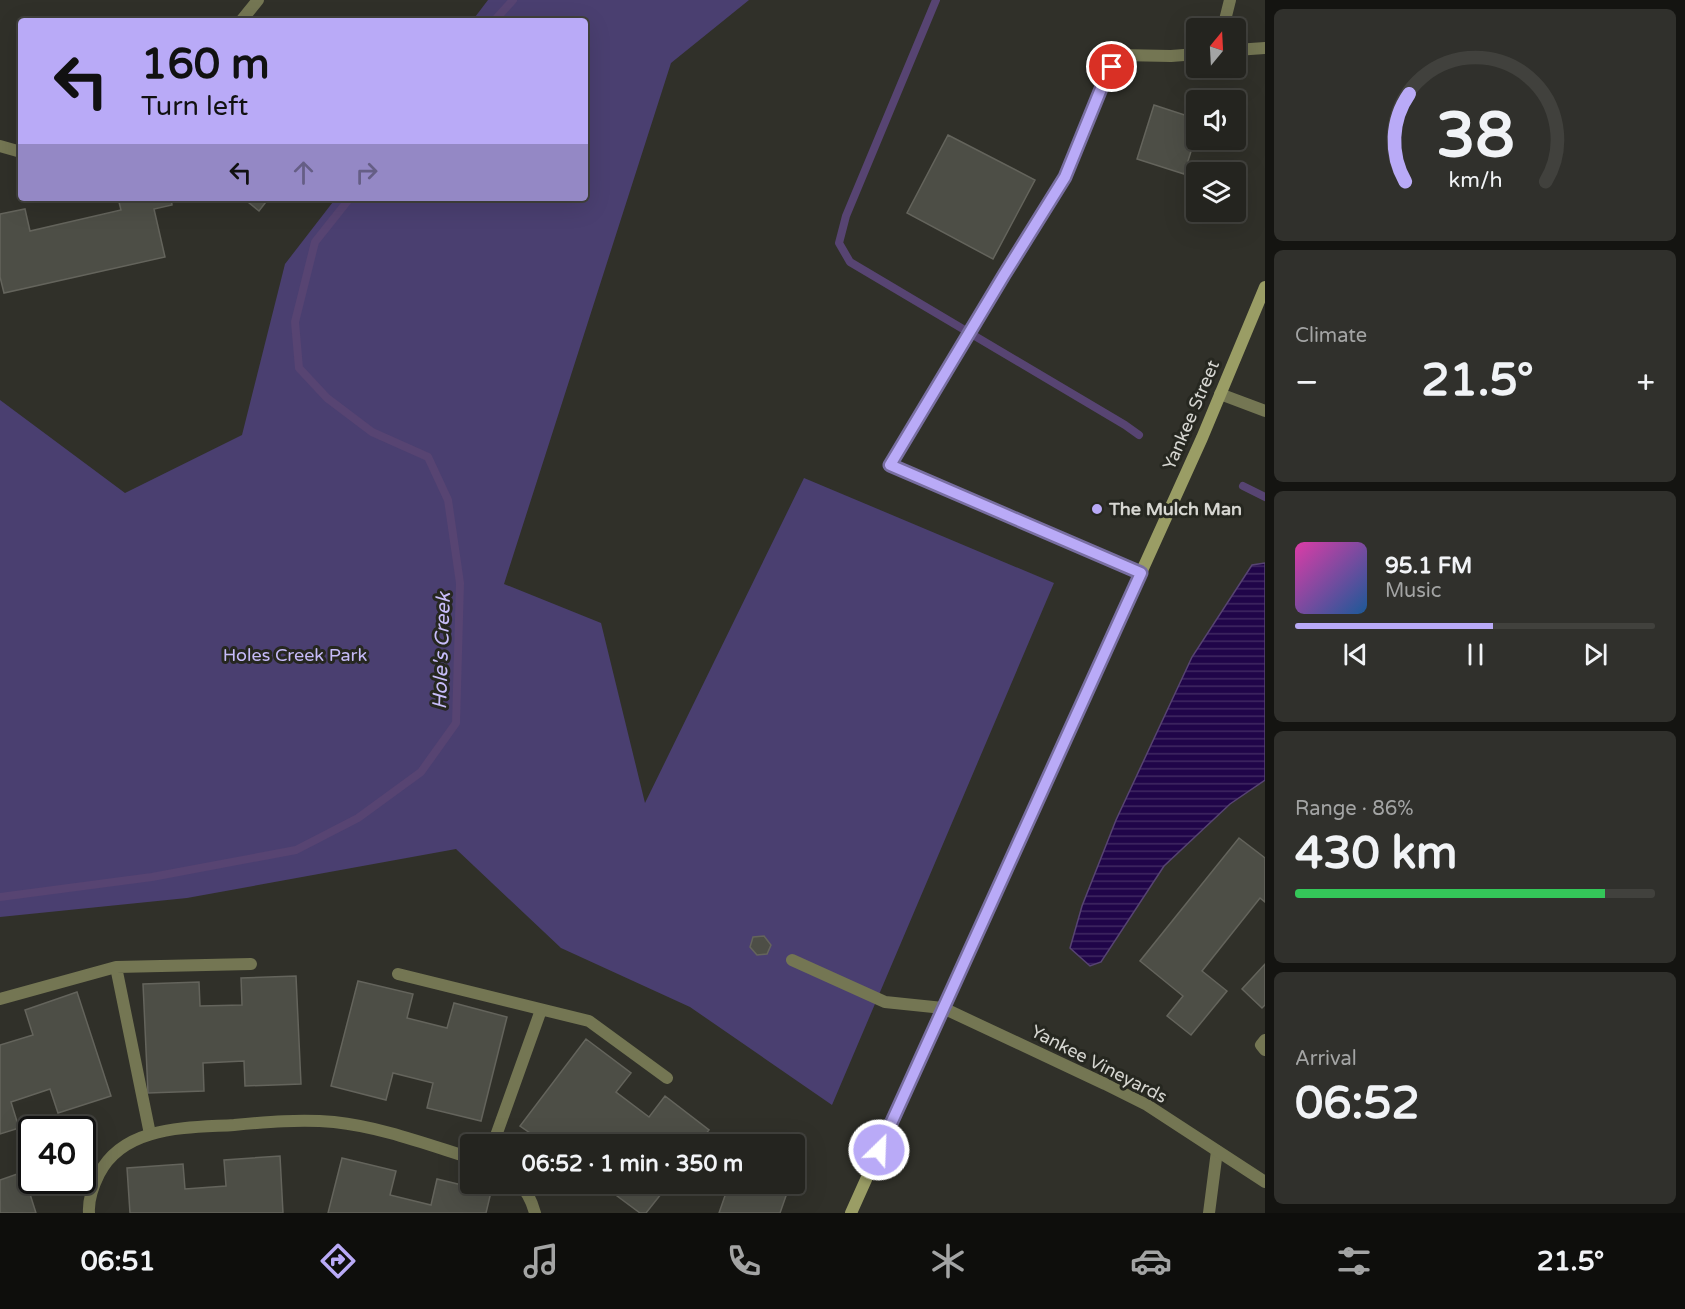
<!DOCTYPE html>
<html lang="en">
<head>
<meta charset="utf-8">
<style>
  body { margin:0; font-family:"Varela Round",sans-serif; background:#30302c; color:#f1f3f6; height:100vh; display:flex; flex-direction:column; font-size:22px; white-space:nowrap }
  * { box-sizing:border-box; margin:0 }
  p { font-size:20px; color:#a3a4a4 }
  .icon { flex:none; width:33px; height:33px; fill:none; stroke:currentColor; stroke-width:2; stroke-linecap:round; stroke-linejoin:round }
  .map { position:relative; flex:1; overflow:hidden }
  .sheet { display:flex; flex-direction:column; gap:9px; padding:9px; background:#141411; width:420px }
  .sheet>* { flex:none }
  .banner { position:absolute; left:18px; top:18px; width:570px; height:183px; border-radius:6px; box-shadow:0 6px 24px #0002,0 0 0 2px #41413d; background:#b9aaf7; color:#111; overflow:hidden }
  .needle { width:39px; rotate:18deg }
  .controls { position:absolute; left:1186px; top:18px; display:grid; gap:12px }
  .controls a { display:grid; place-items:center; width:60px; height:60px; border-radius:6px; background:#24241f; box-shadow:0 6px 24px #0002,0 0 0 2px #41413d; font-size:30px }
  .speed { position:absolute; left:18px; top:1116px; display:flex; gap:12px; font-size:30px; font-weight:700; text-align:center }
  .speed>* { display:grid; place-content:center; width:78px; height:78px; border-radius:50%; background:#24241f; box-shadow:0 6px 24px #0002,0 0 0 2px #41413d; line-height:1 }
  .speed .limit { border:3px solid #111; border-radius:9px; background:#fff; color:#111 }
  .pin { position:absolute; display:grid; place-items:center; width:51px; height:51px; color:#fff; margin:-26px; border:3px solid #fff; border-radius:50%; box-shadow:0 2px 6px #0007 }
  .me { position:absolute; width:66px; margin:-33px; rotate:24deg; stroke-linejoin:round; filter:drop-shadow(0 0 4px #0008) }
  .turn { display:flex; align-items:center; gap:21px; height:126px; padding:0 24px; font-size:27px }
  .turn .icon { width:78px; height:78px; stroke-width:2.5 }
  .turn b { display:block; font-size:42px; line-height:51px }
  .lanes { display:flex; align-items:center; height:57px; padding:0 24px; background:#0003; justify-content:center; gap:30px; direction:ltr }
  .lanes .off { opacity:.35 }
  .big { font-size:45px; font-weight:700; line-height:1.1 }
  .sheet .widget { flex:1; display:flex; flex-direction:column; justify-content:center; gap:9px; min-width:0; padding:0 21px; border-radius:9px; background:#30302c }
  .sheet .dial { align-items:center; gap:0 }
  .dial svg { height:156px; overflow:visible; fill:none; stroke:#41413d; stroke-width:7; stroke-linecap:round; text-anchor:middle }
  .dial text { fill:#f1f3f6; stroke:none }
  .song { display:flex; align-items:center; gap:18px }
  .cover { width:72px; height:72px; border-radius:9px; background:linear-gradient(135deg,hsl(320 70% 55%),hsl(210 70% 35%)) }
  .played { height:6px; border-radius:3px; background:linear-gradient(90deg,#b9aaf7 55%,#41413d 55%) }
  .keys { display:flex; justify-content:space-around; direction:ltr }
  .heat { display:flex; justify-content:space-between; align-items:center; font-size:33px; direction:ltr }
  .charge { height:9px; border-radius:4px; background:linear-gradient(90deg,#34c759 86%,#41413d 0) }
  .trip { position:absolute; left:460px; top:1134px; width:345px; height:60px; border-radius:6px; background:#24241f; box-shadow:0 6px 24px #0002,0 0 0 2px #41413d; font-weight:700; line-height:60px; text-align:center }
  .menu { display:flex; height:96px; justify-content:space-around; align-items:center; background:#0e0e0c; color:#a3a4a4 }
  .menu .icon { width:42px; height:42px }
  .menu .on { color:#b9aaf7 }
  .menu b { font-size:27px; color:#f1f3f6 }
  main { display:flex; flex:1; min-height:0 }
  .map>svg:first-child { display:block }
  .park { fill:#4a3f70 }
  .water { fill:url(#water-rules); stroke:#574472; stroke-width:1.5 }
  .lines { fill:none; stroke-linecap:round; stroke-linejoin:round }
  .stream { stroke:#574472; stroke-width:8 }
  .building { fill:#4d4e46; stroke:#64645c; stroke-width:1.5 }
  .lane { stroke:#747653; stroke-width:12 }
  .street { stroke:#747653; stroke-width:12 }
  .secondary { stroke:#9a9d65; stroke-width:12 }
  .route-casing { stroke:#786ea1; stroke-width:15 }
  .route { stroke:#b9aaf7; stroke-width:10 }
  .poi-dot { fill:#b9aaf7; stroke:#262720; stroke-width:2 }
  .labels { text-anchor:middle; stroke-width:6; stroke-linejoin:round; paint-order:stroke }
  .street-label { font-size:18px; fill:#d6d6d1; stroke:#262720 }
  .poi-label { font-size:18px; font-weight:bold; fill:#d6d6d1; stroke:#262720; text-anchor:start }
  .park-label { font-size:18px; fill:#c6bbf8; stroke:#262720 }
  .water-label { font-size:20px; font-style:italic; fill:#c8bdfa; stroke:#262720 }
</style>
</head>
<body>
<main>
<div class="map">
<svg width="1265" height="1213" viewBox="0 0 1265 1213">
  <defs>
    <pattern id="water-rules" width="6" height="5" patternUnits="userSpaceOnUse" patternTransform="scale(1.5)"><rect width="6" height="5" fill="#200549"/><path d="M0 2.5h6" fill="none" stroke="#402962"/></pattern>
  </defs>
  <rect width="100%" height="100%" fill="#303029"/>
  <!-- park -->
  <path class="park" d="M 488,0 L 749,0 L 671,63 L 504,584 L 601,623 L 645,803 L 804,478 L 1054,583 L 832,1105 L 690,1007 L 561,948 L 456,849 L 187,898 L 0,917 L 0,400 L 125,493 L 242,435 L 285,264 L 336,198 L 585,198 L 585,21 L 472,21 Z"/>
  <!-- water -->
  <path class="water" d="M 1265,563 L 1265,780 L 1230,804 L 1164,866 L 1101,962 L 1090,966 L 1070,948 L 1082,906 L 1116,820 L 1192,657 L 1252,565 Z"/>
  <g class="lines">
    <!-- stream -->
    <path class="stream" d="M 936,0 L 846,216 L 839,243 L 850,262 L 1125,425 L 1139,435
      M 494,21 L 513,0
      M 1243,486 L 1265,497
      M 0,897 L 152,877 L 296,850 L 358,818 L 421,772 L 456,723 L 460,583 L 448,500 L 428,457 L 372,432 L 327,398 L 299,368 L 295,322 L 315,242 L 350,198"/>
  </g>
  <!-- building -->
  <path class="building" d="M 1154,105 L 1197,119 L 1197,132 L 1184,174 L 1137,159 Z
    M 948,135 L 1035,180 L 993,259 L 907,213 Z
    M 118,198 L 171,198 L 172,205 L 154,209 L 165,257 L 4,293 L 0,277 L 0,214 L 25,209 L 30,231 L 121,210 Z
    M 243,198 L 269,198 L 259,211 Z
    M 1239,838 L 1265,858 L 1265,902 L 1260,898 L 1202,971 L 1227,991 L 1191,1035 L 1167,1016 L 1183,996 L 1140,961 Z
    M 764,936 L 771,945 L 767,954 L 757,955 L 750,947 L 753,937 Z
    M 1265,964 L 1265,1005 L 1262,1008 L 1242,989 Z
    M 296,976 L 301,1084 L 245,1086 L 244,1061 L 203,1063 L 204,1091 L 148,1093 L 143,984 L 199,982 L 200,1006 L 242,1005 L 241,978 Z
    M 358,981 L 413,994 L 407,1018 L 447,1028 L 454,1003 L 507,1017 L 481,1121 L 427,1108 L 433,1083 L 393,1073 L 386,1100 L 331,1086 Z
    M 77,992 L 111,1096 L 58,1113 L 50,1089 L 11,1102 L 19,1128 L 0,1134 L 0,1045 L 33,1035 L 25,1010 Z
    M 586,1039 L 631,1073 L 616,1092 L 649,1117 L 665,1096 L 709,1130 L 698,1144 L 591,1144 L 582,1137 L 576,1144 L 546,1144 L 520,1126 Z
    M 280,1156 L 283,1213 L 130,1213 L 127,1168 L 183,1164 L 185,1189 L 226,1186 L 224,1160 Z
    M 342,1158 L 396,1171 L 390,1195 L 431,1205 L 437,1179 L 491,1192 L 486,1213 L 328,1213 Z
    M 23,1172 L 36,1213 L 0,1213 L 0,1180 Z
    M 601,1184 L 669,1184 L 646,1213 L 640,1213 Z
    M 729,1184 L 759,1184 L 787,1193 L 780,1213 L 719,1213 Z"/>
  <g class="lines">
    <!-- lane -->
    <path class="lane" d="M 1223,28 L 1230,0
      M 1236,50 L 1265,48
      M 1220,394 L 1265,411
      M 1141,573 L 890,465 L 1004,275 L 1065,177 L 1105,79 L 1120,55 L 1171,56 L 1197,54
      M 792,960 L 885,1002 L 943,1008
      M 116,967 L 251,964
      M 398,974 L 589,1021 L 667,1078
      M 0,999 L 116,967 L 150,1134
      M 1265,1040 L 1261,1045 L 1265,1050
      M 493,1144 L 541,1010
      M 1209,1213 L 1217,1151"/>
    <!-- street -->
    <path class="street" d="M 241,21 L 258,0
      M 0,146 L 21,152
      M 943,1008 L 1105,1084 L 1147,1105 L 1265,1182
      M 519,1184 C 527,1191 532,1202 535,1213
      M 89,1213 C 88,1199 93,1186 99,1174 C 124,1125 187,1128 234,1125 C 267,1122 300,1119 334,1122 C 381,1127 426,1144 471,1158"/>
    <!-- secondary -->
    <path class="secondary" d="M 851,1213 L 943,1008 L 1064,743 L 1202,438 L 1265,287"/>
  </g>
  <g class="lines">
    <!-- route casing -->
    <g class="route-casing">
      <path id="route" d="M 879,1150 L 1141,573 L 890,465 L 1004,275 L 1065,177 L 1105,79 L 1112,67"/>
    </g>
    <!-- route -->
    <use href="#route" class="route"/>
  </g>
  <!-- markers -->
  <circle class="poi-dot" cx="1097" cy="509" r="6"/>
  <g class="labels">
    <!-- street labels -->
    <g class="street-label">
      <text transform="translate(1191 415) rotate(-67)" y="6">Yankee Street</text>
      <text transform="translate(1099 1064) rotate(27)" y="6">Yankee Vineyards</text>
    </g>
    <!-- poi labels -->
    <g class="poi-label">
      <text x="1109" y="515">The Mulch Man</text>
    </g>
    <!-- park labels -->
    <g class="park-label">
      <text x="295" y="661">Holes Creek Park</text>
    </g>
    <!-- water labels -->
    <g class="water-label">
      <text transform="translate(441 651) rotate(-88)" y="7">Hole's Creek</text>
    </g>
  </g>
</svg>
<div class="controls">
<a><svg class="needle" viewBox="-14 -14 28 28"><path d="M0-13l5 13h-10z" fill="#e53935"/><path d="M0 13l5-13h-10z" fill="#a3a4a4"/></svg></a>
<a><svg class="icon" aria-label="sound" viewBox="0 0 24 24"><path d="M4 9h4l5-4v14l-5-4H4zM17 9q2 3 0 6"/></svg></a>
<a><svg class="icon" aria-label="layers" viewBox="0 0 24 24"><path d="M12 4l9 5-9 5-9-5zM3 14l9 5 9-5"/></svg></a>
</div>
<div class="speed"><div class="limit">40</div></div>
<div class="pin" style="left:1112px;top:67px;background:#d93025"><svg class="icon" aria-label="arrive" viewBox="0 0 24 24"><path d="M6 21V4h12l-3 4 3 4H6"/></svg></div>
<svg class="me" style="left:879px;top:1150px" viewBox="-20 -20 40 40"><circle r="17" fill="#b9aaf7" stroke="#fff" stroke-width="3"/><path d="M0-11L8 9 0 5-8 9z" fill="#fff"/></svg>
<div class="trip">06:52 · 1 min · 350 m</div>
<div class="banner">
<div class="turn"><svg class="icon" aria-label="left" viewBox="0 0 24 24"><path d="M17 20v-9H6M10 6l-5 5 5 5"/></svg><div><b>160 m</b>Turn left</div></div>
<div class="lanes"><svg class="icon" aria-label="left" viewBox="0 0 24 24"><path d="M17 20v-9H6M10 6l-5 5 5 5"/></svg><svg class="icon off" aria-label="ahead" viewBox="0 0 24 24"><path d="M12 20V5M6 11l6-6 6 6"/></svg><svg class="icon off" aria-label="right" viewBox="0 0 24 24"><path d="M7 20v-9h11M14 6l5 5-5 5"/></svg></div>
</div>
</div>
<section class="sheet">
<div class="widget dial"><svg viewBox="0 0 100 80">
<path d="M14 69A42 42 0 1 1 86 69"/>
<path d="M14 69A42 42 0 0 1 16 24" stroke="#b9aaf7"/>
<text x="50" y="56" font-size="32" font-weight="700">38</text>
<text x="50" y="72" font-size="11">km/h</text>
</svg></div>
<div class="widget"><p>Climate</p>
<div class="heat"><a>−</a><b class="big">21.5°</b><a>+</a></div>
</div>
<div class="widget">
<div class="song"><i class="cover"></i><div><b>95.1 FM</b><p>Music</p></div></div>
<div class="played"></div>
<div class="keys"><svg class="icon" aria-label="previous" viewBox="0 0 24 24"><path d="M18 5L8 12l10 7zM5 5v14"/></svg><svg class="icon" aria-label="pause" viewBox="0 0 24 24"><path d="M8 5v14M16 5v14"/></svg><svg class="icon" aria-label="next" viewBox="0 0 24 24"><path d="M6 5l10 7-10 7zM19 5v14"/></svg></div>
</div>
<div class="widget"><p>Range · 86%</p><b class="big">430 km</b><div class="charge"></div></div>
<div class="widget"><p>Arrival</p><b class="big">06:52</b></div>
</section>
</main>
<nav class="menu">
<b>06:51</b>
<svg class="icon on" aria-label="directions" viewBox="0 0 24 24"><path d="M12 3l9 9-9 9-9-9zM9 14v-3h6M13 9l2 2-2 2"/></svg>
<svg class="icon" aria-label="music" viewBox="0 0 24 24"><path d="M9 18V5l10-2v13"/><circle cx="6" cy="18" r="3"/><circle cx="16" cy="16" r="3"/></svg>
<svg class="icon" aria-label="phone" viewBox="0 0 24 24"><path d="M5 4h4l2 5-3 2q2 4 5 5l2-3 5 2v4C11 20 4 13 5 4z"/></svg>
<svg class="icon" aria-label="climate" viewBox="0 0 24 24"><path d="M12 3v18M4 7l16 10M4 17L20 7"/></svg>
<svg class="icon" aria-label="car" viewBox="0 0 24 24"><path d="M5 17H2v-5l4-1 3-4h7l3 4 3 1v5h-3M9 17h6M6 11h13"/><circle cx="7" cy="17" r="2"/><circle cx="17" cy="17" r="2"/></svg>
<svg class="icon" aria-label="filters" viewBox="0 0 24 24"><path d="M4 7h16M4 17h16"/><circle cx="9" cy="7" r="2"/><circle cx="15" cy="17" r="2"/></svg>
<b>21.5°</b>
</nav>
</body>
</html>
